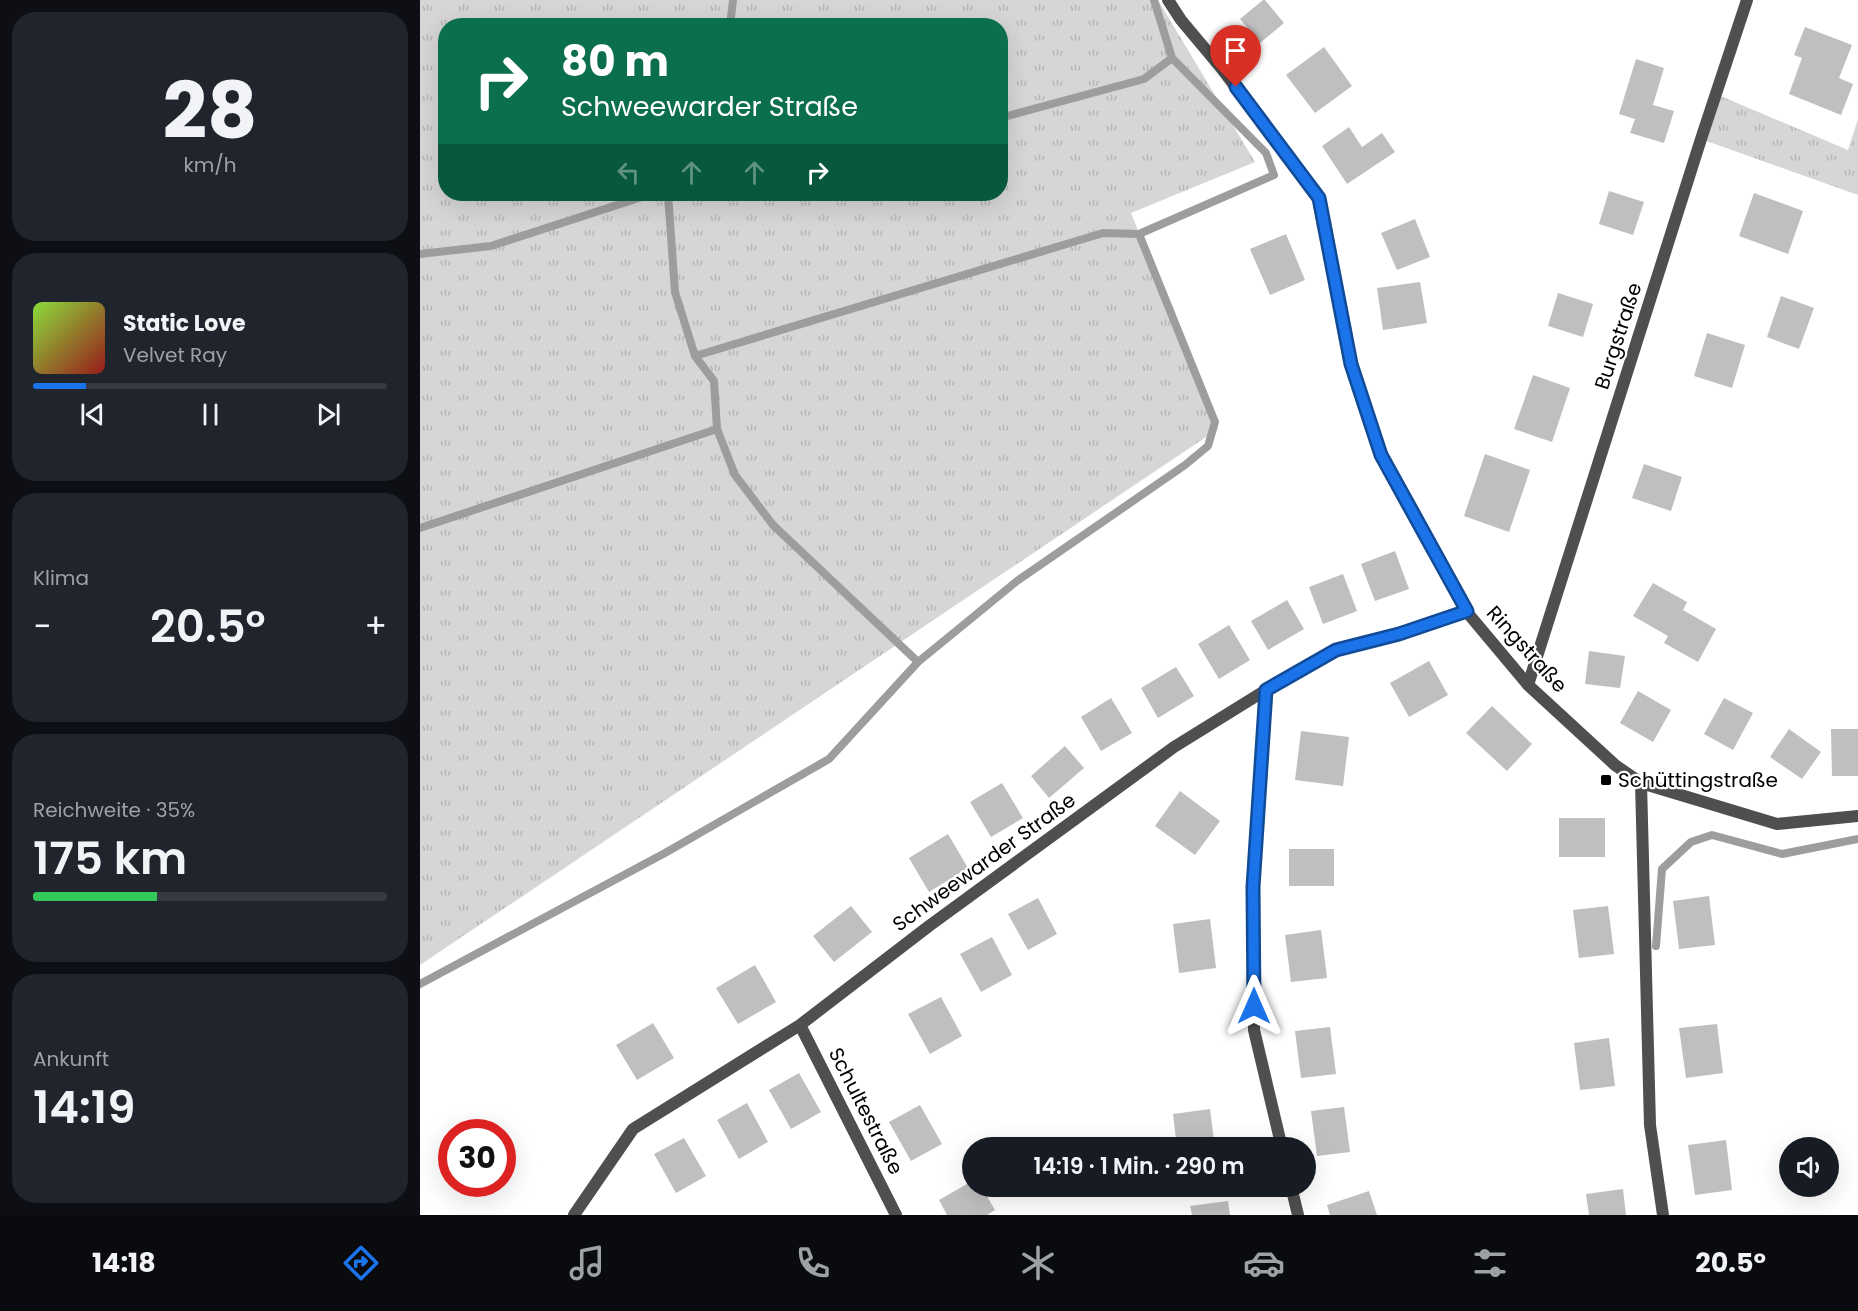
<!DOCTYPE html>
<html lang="de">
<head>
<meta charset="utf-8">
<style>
  body { margin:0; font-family:Poppins,sans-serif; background:#20242c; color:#f1f3f6; height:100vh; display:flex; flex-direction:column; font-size:22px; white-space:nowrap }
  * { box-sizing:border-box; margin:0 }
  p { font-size:20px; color:#9ea1a6 }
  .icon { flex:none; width:33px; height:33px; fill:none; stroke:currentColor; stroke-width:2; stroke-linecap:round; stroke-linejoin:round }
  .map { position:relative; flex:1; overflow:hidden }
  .drawer { display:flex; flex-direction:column; gap:12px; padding:12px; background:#0d0f14; width:420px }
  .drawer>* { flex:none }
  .banner { position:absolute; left:18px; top:18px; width:570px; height:183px; border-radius:24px; box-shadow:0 6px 24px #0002; background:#0b6e4f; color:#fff; overflow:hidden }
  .fabs { position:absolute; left:1359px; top:1137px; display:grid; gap:12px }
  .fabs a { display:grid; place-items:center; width:60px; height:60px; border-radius:50%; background:#171b24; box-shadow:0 6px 24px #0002; font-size:30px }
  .speed { position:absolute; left:18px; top:1119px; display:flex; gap:12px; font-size:30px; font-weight:700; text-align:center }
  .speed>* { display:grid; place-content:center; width:78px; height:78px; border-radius:50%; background:#171b24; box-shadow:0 6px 24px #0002; line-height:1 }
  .speed .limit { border:9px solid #d22; background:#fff; color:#111 }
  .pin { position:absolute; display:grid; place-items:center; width:51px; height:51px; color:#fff; margin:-62px -26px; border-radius:50% 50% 50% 0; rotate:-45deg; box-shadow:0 0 6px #0007 }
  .pin .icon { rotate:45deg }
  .me { position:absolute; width:66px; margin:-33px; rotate:0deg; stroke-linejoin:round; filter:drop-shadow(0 0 4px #0008) }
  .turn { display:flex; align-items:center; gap:21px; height:126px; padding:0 24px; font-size:27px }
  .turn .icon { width:78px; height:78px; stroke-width:2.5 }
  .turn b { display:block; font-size:42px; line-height:51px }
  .lanes { display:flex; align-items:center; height:57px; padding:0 24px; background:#0003; justify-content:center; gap:30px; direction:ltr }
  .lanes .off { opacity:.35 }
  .big { font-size:45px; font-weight:600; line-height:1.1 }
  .drawer .widget { flex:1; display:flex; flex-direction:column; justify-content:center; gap:9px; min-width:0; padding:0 21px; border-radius:24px; background:#20242c }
  .drawer .dial { align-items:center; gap:0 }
  .dial b { font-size:78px; line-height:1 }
  .song { display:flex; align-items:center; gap:18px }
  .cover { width:72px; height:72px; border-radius:9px; background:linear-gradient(135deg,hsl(90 70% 55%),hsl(0 70% 35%)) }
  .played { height:6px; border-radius:3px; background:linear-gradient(90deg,#1a73e8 15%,#363941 15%) }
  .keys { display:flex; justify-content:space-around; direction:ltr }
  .heat { display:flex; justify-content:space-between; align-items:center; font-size:33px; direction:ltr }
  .charge { height:9px; border-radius:4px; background:linear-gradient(90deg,#34c759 35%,#363941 0) }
  .trip { position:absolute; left:542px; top:1137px; width:354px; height:60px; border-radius:30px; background:#171b24; box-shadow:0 6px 24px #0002; font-weight:600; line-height:60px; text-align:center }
  .dock { display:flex; height:96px; justify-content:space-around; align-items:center; background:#090b0e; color:#9ea1a6 }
  .dock .icon { width:42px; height:42px }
  .dock .on { color:#1a73e8 }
  .dock b { font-size:27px; color:#f1f3f6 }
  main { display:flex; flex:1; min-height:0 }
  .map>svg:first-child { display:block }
  .grass { fill:url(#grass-tufts); fill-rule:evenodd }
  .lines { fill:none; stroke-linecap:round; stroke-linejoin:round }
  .stream { stroke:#9d9d9d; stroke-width:8 }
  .building { fill:#bfbfbf }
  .street { stroke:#4f4f4f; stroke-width:12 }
  .route-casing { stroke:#114b97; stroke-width:15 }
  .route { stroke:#1a73e8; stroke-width:10 }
  .poi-dot { fill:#000; stroke:#fff; stroke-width:2 }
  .labels { text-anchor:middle; stroke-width:4.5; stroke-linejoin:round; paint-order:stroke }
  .street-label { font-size:20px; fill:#000; stroke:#fff }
  .poi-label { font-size:20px; fill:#000; stroke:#fff; text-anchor:start }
</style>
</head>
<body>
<main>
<section class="drawer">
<div class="widget dial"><b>28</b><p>km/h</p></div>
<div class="widget">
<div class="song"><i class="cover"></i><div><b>Static Love</b><p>Velvet Ray</p></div></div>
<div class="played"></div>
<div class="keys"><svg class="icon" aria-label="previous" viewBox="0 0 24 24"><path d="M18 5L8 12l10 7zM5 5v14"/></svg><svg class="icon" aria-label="pause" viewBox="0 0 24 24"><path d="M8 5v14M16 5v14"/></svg><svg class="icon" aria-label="next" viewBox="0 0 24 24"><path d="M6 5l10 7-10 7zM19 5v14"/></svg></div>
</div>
<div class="widget"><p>Klima</p>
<div class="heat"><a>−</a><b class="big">20.5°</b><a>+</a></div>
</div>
<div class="widget"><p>Reichweite · 35%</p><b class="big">175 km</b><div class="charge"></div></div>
<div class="widget"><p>Ankunft</p><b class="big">14:19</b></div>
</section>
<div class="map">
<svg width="1438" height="1215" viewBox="0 0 1438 1215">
  <defs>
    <pattern id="grass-tufts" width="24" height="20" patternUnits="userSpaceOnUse" patternTransform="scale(1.5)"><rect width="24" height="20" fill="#d6d6d6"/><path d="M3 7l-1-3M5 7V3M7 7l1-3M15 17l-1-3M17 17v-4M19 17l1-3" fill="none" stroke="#b6b6b6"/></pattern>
  </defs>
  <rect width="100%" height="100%" fill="#fff"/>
  <!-- grass -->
  <path class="grass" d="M 0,0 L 738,0 L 835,162 L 711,213 L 798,429 L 0,965 ZM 26,26 L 580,26 L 580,194 L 26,194 Z
    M 1296,94 L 1428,150 L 1438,119 L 1438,195 L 1281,139 Z"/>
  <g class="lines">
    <!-- stream -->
    <path class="stream" d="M 310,26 L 313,0
      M 580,118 L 724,79 L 752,58
      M 248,194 L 255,292 L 275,356 L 294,381 L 297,429 L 315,475 L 353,525 L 498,662
      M 719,234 L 854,175 L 846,153 L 752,58 L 734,0
      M 0,254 L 71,246 L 231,194
      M 0,528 L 297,429
      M 1236,946 L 1242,869 L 1271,842 L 1292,835 L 1362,854 L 1438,839
      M 0,984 L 245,853 L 409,759 L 498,662 L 597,581 L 765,465 L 788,446 L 795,422 L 719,234 L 683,233 L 275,356"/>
  </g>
  <!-- building -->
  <path class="building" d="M 843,0 L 845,0 L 864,23 L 840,43 L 820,19 Z
    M 1385,27 L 1432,45 L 1419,78 L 1433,84 L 1421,115 L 1369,94 L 1382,58 L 1374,55 Z
    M 904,47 L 932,86 L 895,113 L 866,75 Z
    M 1216,59 L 1244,68 L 1233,105 L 1254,111 L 1244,143 L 1210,133 L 1215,119 L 1199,114 Z
    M 929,127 L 942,147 L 962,133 L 975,152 L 927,184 L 902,146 Z
    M 1189,191 L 1224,202 L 1213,235 L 1179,224 Z
    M 1334,193 L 1383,211 L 1368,254 L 1319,236 Z
    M 995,219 L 1010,257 L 977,270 L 961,233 Z
    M 866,234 L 885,280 L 850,295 L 830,249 Z
    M 1000,282 L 1007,323 L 963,330 L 957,288 Z
    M 1138,293 L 1173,304 L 1163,337 L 1128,326 Z
    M 1361,296 L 1394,308 L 1379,349 L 1347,337 Z
    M 1287,333 L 1325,345 L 1312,388 L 1274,376 Z
    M 1113,375 L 1150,388 L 1132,442 L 1094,429 Z
    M 1065,454 L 1110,470 L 1089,532 L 1044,516 Z
    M 1224,464 L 1262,477 L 1251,511 L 1212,498 Z
    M 975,551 L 989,589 L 955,601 L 941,564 Z
    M 923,574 L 937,611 L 903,624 L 889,587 Z
    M 1233,583 L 1267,602 L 1263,610 L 1296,629 L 1278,662 L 1244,643 L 1248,636 L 1213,616 Z
    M 867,600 L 884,629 L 848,650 L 831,621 Z
    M 809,625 L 830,660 L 799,679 L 778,644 Z
    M 1169,651 L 1205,656 L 1200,688 L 1165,684 Z
    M 1009,661 L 1028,695 L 989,717 L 970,683 Z
    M 756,667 L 774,696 L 738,718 L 721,688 Z
    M 1218,691 L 1251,710 L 1233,742 L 1200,723 Z
    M 691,698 L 712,733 L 681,751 L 661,717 Z
    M 1304,698 L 1333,713 L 1313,750 L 1284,734 Z
    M 1072,706 L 1112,744 L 1087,771 L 1046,733 Z
    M 1369,729 L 1401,752 L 1382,779 L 1350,757 Z
    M 1411,729 L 1438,729 L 1438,776 L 1412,776 Z
    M 881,731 L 929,737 L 923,786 L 875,780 Z
    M 645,746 L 664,768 L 629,798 L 611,776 Z
    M 582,783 L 603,818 L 571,837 L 550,802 Z
    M 760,791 L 800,821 L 775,855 L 735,826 Z
    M 1139,818 L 1185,818 L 1185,857 L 1139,857 Z
    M 528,834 L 548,868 L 509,892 L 489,858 Z
    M 869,849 L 914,849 L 914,886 L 869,886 Z
    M 1289,896 L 1295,945 L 1259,949 L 1253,901 Z
    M 618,898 L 637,934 L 608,950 L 588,914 Z
    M 431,906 L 452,932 L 414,962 L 393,936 Z
    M 1188,906 L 1194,954 L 1159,958 L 1153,910 Z
    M 790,919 L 796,968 L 759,973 L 753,924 Z
    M 901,930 L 907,978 L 871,982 L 865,935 Z
    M 572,937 L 592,975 L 561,992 L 540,954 Z
    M 335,965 L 356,1002 L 318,1024 L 296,988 Z
    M 521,997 L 542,1036 L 510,1054 L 488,1014 Z
    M 233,1023 L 254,1058 L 217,1080 L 196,1045 Z
    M 1297,1024 L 1303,1073 L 1266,1078 L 1259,1028 Z
    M 910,1027 L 916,1074 L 881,1078 L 875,1031 Z
    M 1189,1038 L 1195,1086 L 1160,1090 L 1154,1043 Z
    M 379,1073 L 401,1112 L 371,1129 L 349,1090 Z
    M 327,1103 L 348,1142 L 319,1159 L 297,1120 Z
    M 500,1105 L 522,1144 L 491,1161 L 469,1122 Z
    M 924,1107 L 930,1152 L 897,1156 L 891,1111 Z
    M 790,1109 L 795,1148 L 757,1148 L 753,1114 Z
    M 264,1138 L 286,1176 L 256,1193 L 234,1154 Z
    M 1306,1140 L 1312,1190 L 1275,1195 L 1268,1145 Z
    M 552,1181 L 552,1186 L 561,1186 L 575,1210 L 567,1215 L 527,1215 L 519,1200 Z
    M 1203,1189 L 1206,1215 L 1169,1215 L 1166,1194 Z
    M 949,1191 L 957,1215 L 910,1215 L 907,1205 Z
    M 808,1201 L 810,1215 L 772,1215 L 770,1206 Z"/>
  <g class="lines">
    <!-- street -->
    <path class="street" d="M 748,0 L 761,20 L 802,69 L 899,198 L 931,364 L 961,455 L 1046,611 L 1108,685 L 1195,765 L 1221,783 L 1357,824 L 1438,816
      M 1108,685 L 1281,139 L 1327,0
      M 846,690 L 833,887 L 834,1030 L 862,1148
      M 1221,783 L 1230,1125 L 1243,1215
      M 380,1025 L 476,1215
      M 871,1186 L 878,1215
      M 154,1215 L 213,1129 L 380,1025 L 509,926 L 754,747 L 846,690 L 916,650 L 979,634 L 1046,611"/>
  </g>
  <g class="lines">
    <!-- route casing -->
    <g class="route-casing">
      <path id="route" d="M 816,87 L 899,198 L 931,364 L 961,455 L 1047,611 L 979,634 L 916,650 L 846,690 L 833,887 L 834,1006"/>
    </g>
    <!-- route -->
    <use href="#route" class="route"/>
  </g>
  <!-- markers -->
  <rect class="poi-dot" x="1180" y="774" width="12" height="12" rx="3"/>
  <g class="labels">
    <!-- street labels -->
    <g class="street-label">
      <text transform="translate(1198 336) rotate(-72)" y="7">Burgstraße</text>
      <text transform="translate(1107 649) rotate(48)" y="7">Ringstraße</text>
      <text transform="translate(564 862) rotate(-36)" y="7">Schweewarder Straße</text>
      <text transform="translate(446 1111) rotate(63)" y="7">Schultestraße</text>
    </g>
    <!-- poi labels -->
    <g class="poi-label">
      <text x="1198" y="787">Schüttingstraße</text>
    </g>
  </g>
</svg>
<div class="fabs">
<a><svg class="icon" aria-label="sound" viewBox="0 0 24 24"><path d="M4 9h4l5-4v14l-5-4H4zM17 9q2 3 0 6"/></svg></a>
</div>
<div class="speed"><div class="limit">30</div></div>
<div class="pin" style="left:816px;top:87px;background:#d93025"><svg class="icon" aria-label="arrive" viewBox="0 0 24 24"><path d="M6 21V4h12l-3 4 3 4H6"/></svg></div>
<svg class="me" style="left:834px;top:1006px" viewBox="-20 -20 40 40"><path d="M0-17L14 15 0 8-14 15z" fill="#1a73e8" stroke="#fff" stroke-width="4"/></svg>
<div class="trip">14:19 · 1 Min. · 290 m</div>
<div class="banner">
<div class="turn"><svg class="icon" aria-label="right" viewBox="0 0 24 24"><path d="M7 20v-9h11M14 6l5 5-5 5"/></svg><div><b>80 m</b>Schweewarder Straße</div></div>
<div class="lanes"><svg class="icon off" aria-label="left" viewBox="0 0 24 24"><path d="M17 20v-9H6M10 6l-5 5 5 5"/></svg><svg class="icon off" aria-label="ahead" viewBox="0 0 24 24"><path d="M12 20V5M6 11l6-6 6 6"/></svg><svg class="icon off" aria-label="ahead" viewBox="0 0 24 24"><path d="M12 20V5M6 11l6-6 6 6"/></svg><svg class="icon" aria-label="right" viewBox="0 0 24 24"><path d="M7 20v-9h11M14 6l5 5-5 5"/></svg></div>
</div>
</div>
</main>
<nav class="dock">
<b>14:18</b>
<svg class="icon on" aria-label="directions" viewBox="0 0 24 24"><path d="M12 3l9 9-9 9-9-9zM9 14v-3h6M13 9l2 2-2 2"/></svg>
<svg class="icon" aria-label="music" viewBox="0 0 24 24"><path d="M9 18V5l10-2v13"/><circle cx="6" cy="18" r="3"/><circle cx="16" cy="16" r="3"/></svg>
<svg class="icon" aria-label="phone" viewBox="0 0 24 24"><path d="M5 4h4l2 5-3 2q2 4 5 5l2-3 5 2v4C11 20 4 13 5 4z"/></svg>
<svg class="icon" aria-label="climate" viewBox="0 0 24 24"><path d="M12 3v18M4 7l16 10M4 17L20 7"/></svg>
<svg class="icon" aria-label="car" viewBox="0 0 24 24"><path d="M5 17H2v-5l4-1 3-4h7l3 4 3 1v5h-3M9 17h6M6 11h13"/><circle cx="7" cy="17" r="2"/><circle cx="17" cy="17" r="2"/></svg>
<svg class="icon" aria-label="filters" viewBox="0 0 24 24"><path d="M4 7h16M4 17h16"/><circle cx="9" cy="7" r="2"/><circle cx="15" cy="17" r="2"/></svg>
<b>20.5°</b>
</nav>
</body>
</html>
